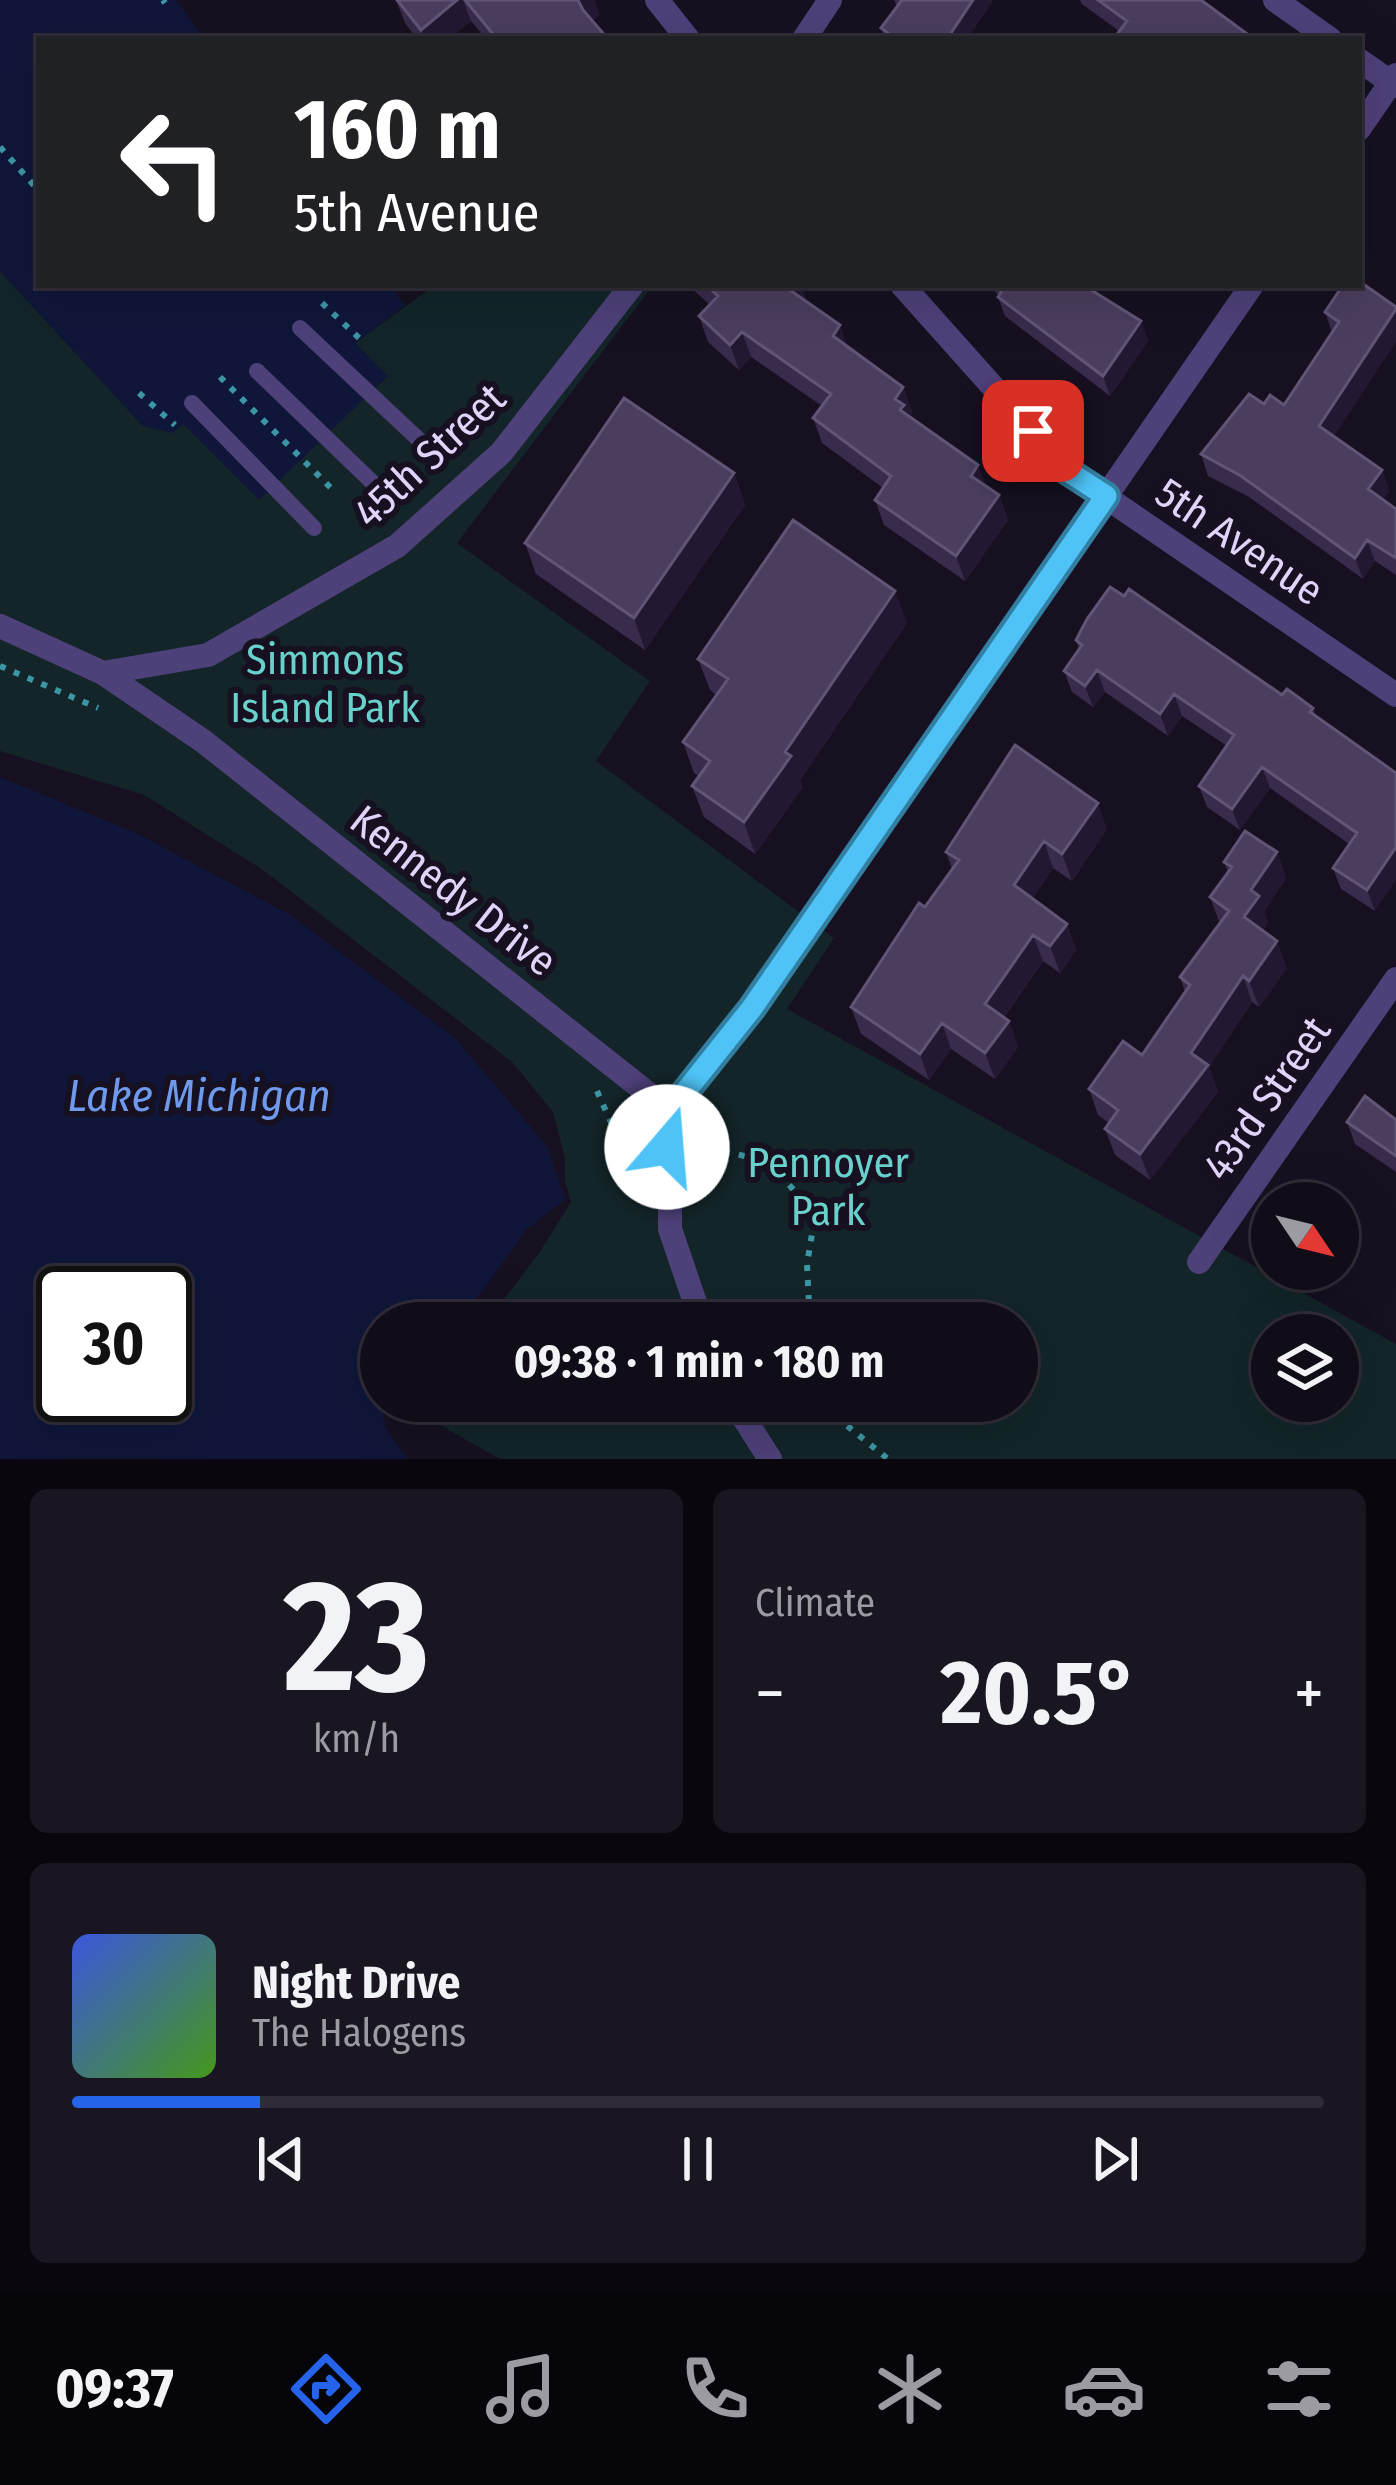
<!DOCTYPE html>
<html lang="en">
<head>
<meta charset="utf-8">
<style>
  body { margin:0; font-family:"Fira Sans Condensed",sans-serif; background:#191521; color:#f1f3f6; height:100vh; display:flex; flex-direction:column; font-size:45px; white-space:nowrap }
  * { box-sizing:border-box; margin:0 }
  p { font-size:39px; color:#9c9ba2 }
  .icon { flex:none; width:66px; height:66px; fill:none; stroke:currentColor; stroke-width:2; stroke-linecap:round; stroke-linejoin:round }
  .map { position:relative; height:1459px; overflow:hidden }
  .panel { display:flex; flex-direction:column; gap:30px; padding:30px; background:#09070d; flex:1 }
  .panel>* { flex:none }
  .top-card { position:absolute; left:36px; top:36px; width:1326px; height:252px; border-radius:0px; box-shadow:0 12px 48px #0002,0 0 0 3px #302c37; background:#202124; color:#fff; overflow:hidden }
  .needle { width:78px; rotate:125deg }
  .buttons { position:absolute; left:1251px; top:1182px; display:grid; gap:24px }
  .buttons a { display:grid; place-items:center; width:108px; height:108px; border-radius:50%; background:#100c18; box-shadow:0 12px 48px #0002,0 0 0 3px #302c37; font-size:60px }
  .speed { position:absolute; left:36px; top:1266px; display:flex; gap:24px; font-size:60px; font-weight:700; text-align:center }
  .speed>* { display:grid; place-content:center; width:156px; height:156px; border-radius:50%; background:#100c18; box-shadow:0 12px 48px #0002,0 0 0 3px #302c37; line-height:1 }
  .speed .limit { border:6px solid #111; border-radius:18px; background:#fff; color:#111 }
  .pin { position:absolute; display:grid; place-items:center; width:102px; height:102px; color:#fff; margin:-51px; border-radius:24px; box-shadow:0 6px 18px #0006 }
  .me { position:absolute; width:132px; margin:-66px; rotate:18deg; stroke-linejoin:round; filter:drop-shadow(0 0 9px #0008) }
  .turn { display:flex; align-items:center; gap:42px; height:252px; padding:0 60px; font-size:54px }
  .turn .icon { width:156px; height:156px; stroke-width:2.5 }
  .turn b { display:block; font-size:84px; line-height:102px }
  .big { font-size:90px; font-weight:700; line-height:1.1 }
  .panel .card { flex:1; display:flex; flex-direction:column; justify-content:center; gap:18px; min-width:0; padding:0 42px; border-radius:18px; background:#191521 }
  .panel .dial { align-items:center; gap:0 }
  .dial b { font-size:156px; line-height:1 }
  .song { display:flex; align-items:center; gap:36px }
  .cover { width:144px; height:144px; border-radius:18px; background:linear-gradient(135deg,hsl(230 70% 55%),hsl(100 70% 35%)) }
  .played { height:12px; border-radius:6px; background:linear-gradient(90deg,#2563eb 15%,#302c37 15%) }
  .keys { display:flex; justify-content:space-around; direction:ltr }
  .heat { display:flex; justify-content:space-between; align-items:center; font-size:66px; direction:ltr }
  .panel .tiles { flex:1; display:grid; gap:30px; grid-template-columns:1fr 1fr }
  .card:last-child { grid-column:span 2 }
  .trip { position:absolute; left:360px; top:1302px; width:678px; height:120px; border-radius:60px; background:#100c18; box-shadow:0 12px 48px #0002,0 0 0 3px #302c37; font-weight:700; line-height:120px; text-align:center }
  .tab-bar { display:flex; height:192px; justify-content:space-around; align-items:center; background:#06050a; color:#9c9ba2 }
  .tab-bar .icon { width:84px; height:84px }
  .tab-bar .active { color:#2563eb }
  .tab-bar b { font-size:54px; color:#f1f3f6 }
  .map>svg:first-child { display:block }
  .green { fill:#132529; fill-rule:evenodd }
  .water { fill:#0f1639; fill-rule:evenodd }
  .pier { fill:#161020 }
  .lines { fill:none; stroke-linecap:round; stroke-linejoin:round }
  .path { stroke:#3c96a5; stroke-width:6; stroke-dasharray:6 9; stroke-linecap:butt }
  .service { stroke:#4e4079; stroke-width:16 }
  .minor { stroke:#4e4079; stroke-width:24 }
  .wall { fill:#382b4b }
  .shaded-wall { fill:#231832 }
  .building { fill:#4a3d5e; stroke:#615576; stroke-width:3 }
  .route-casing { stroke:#337fa1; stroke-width:30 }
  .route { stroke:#4fc3f7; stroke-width:21 }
  .labels { text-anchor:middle; stroke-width:12; stroke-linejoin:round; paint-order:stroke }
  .street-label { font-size:42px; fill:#e0d4fa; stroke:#161020 }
  .park-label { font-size:42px; fill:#69d1cb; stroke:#161020 }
  .water-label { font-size:45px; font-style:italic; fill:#6e99ed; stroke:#161020 }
</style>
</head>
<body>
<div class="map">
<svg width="1396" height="1459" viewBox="0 0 1396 1459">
  <rect width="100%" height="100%" fill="#161020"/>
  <!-- green -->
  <path class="green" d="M 0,271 L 143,426 L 182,423 L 387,376 L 355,343 L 435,285 L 653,285 L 457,543 L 650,681 L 596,761 L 834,938 L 787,1009 L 1396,1344 L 1396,1459 L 494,1459 L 424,1423 L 428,1401 L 1017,1401 L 1017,1323 L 478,1323 L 565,1199 L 565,1158 L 553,1112 L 512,1062 L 263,870 L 144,795 L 0,751 ZM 1272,1335 L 1338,1335 L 1338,1401 L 1272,1401 Z"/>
  <!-- water -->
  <path class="water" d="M 0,0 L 184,0 L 212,39 L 39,39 L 39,285 L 391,285 L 405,306 L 355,343 L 388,376 L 259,500 L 183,424 L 173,433 L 143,426 L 0,271 Z
    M 0,777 L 136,833 L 289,914 L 455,1038 L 547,1146 L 565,1200 L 478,1323 L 381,1323 L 381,1401 L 428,1401 L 424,1423 L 494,1459 L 0,1459 ZM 63,1293 L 165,1293 L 165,1395 L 63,1395 Z"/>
  <!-- pier -->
  <path class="pier" d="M 176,0 L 192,0 L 218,39 L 205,39 Z
    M 565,1181 L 571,1202 L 539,1253 L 486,1323 L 459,1323 L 527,1229 L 565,1200 Z
    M 381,1401 L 434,1401 L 431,1420 L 500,1459 L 408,1459 L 386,1429 Z"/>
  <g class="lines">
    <!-- path -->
    <path class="path" d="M 163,0 L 165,3
      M 0,147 L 39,191
      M 322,303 L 359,338
      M 220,377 L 335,492
      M 139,393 L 175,425
      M 0,666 L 98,708
      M 597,1091 L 621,1145 L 645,1146
      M 694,1149 C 762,1153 775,1165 815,1216 L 807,1264 L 810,1323
      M 832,1401 L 840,1420 L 888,1459"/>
    <!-- service -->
    <path class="service" d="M 300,328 L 433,453
      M 257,371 L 372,482
      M 192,403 L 314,528"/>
    <!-- minor -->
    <path class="minor" d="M 657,0 L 688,39
      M 1275,0 L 1330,39
      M 804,39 L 830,0
      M 1359,60 L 1396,86
      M 1359,129 L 1396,75
      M 902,285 L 1069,472 L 1396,695
      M 0,626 L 103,673 L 203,741 L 670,1111
      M 103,673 L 208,655 L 397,546 L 501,453 L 632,285
      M 670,1111 L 752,1008 L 1252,285
      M 670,1111 L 670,1229 L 702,1323
      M 1199,1262 L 1396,979
      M 733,1401 L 770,1459"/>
  </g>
  <!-- wall -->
  <path class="wall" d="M 396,0 L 594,0 L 599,15 L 592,21 L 608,39 L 486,39 L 471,21 L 448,39 L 417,39 L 405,23 Z
    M 894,0 L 993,0 L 967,39 L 885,39 L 881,28 L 897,7 Z
    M 1080,0 L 1201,0 L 1254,39 L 1120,39 L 1118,33 L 1119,31 L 1082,4 Z
    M 688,285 L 801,285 L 806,298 L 804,300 L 848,347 L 903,387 L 912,412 L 909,417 L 986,486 L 999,495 L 1008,520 L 965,581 L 884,525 L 875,500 L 883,488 L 822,443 L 813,418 L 822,406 L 751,357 L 739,370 L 708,342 L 699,316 L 710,305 Z
    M 987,285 L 1083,285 L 1141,321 L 1148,341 L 1110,396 L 1005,316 L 998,297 L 999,295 Z
    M 1343,285 L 1334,436 L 1382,470 L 1389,491 L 1383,500 L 1396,509 L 1396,575 L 1375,561 L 1363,579 L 1249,497 L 1208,476 L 1201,454 L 1264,404 L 1284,405 L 1332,332 L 1325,312 Z
    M 734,473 L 745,505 L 645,650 L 536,574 L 525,543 Z
    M 907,623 L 800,780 L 802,788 L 755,854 L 704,817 L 692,786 L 699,777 L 694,773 L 683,742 L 716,695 L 710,690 L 698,659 Z
    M 1076,640 L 1282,695 L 1313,708 L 1316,717 L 1396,773 L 1375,911 L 1341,889 L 1333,868 L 1349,844 L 1270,788 L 1240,830 L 1207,807 L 1199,786 L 1227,746 L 1182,716 L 1168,736 L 1105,692 L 1093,707 L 1072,692 L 1064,671 L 1079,649 Z
    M 1107,829 L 1072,881 L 1053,868 L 1032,899 L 1067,924 L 1076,950 L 1060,973 L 1043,961 L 1004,1017 L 1009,1021 L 1018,1047 L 995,1079 L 951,1049 L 929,1080 L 861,1034 L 851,1007 L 952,869 L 946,852 Z
    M 1277,852 L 1286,878 L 1264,912 L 1268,922 L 1263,930 L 1287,968 L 1259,1007 L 1252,1002 L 1209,1067 L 1218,1092 L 1150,1180 L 1115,1155 L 1105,1129 L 1109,1123 L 1098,1115 L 1089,1089 L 1142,1055 L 1185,992 L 1180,977 L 1220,924 L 1210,897 L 1228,872 L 1224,862 Z
    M 1396,1120 L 1396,1172 L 1355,1144 L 1347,1122 Z"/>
  <!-- shaded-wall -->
  <path class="shaded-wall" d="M 457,0 L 463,0 L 471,21 L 448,39 L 424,39 L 421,30 Z
    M 578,0 L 594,0 L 599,15 L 587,24 Z
    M 973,0 L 993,0 L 967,39 L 947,39 Z
    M 786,285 L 801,285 L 806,298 L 794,312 L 784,286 Z
    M 1396,309 L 1396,342 L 1327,447 L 1319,426 Z
    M 1141,321 L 1148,341 L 1110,396 L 1103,376 Z
    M 840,325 L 849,350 L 833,336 Z
    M 742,332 L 751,357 L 739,370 L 730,345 Z
    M 903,387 L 912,412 L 904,424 L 895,399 Z
    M 978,465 L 988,491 L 971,476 Z
    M 1382,470 L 1389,491 L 1376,511 L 1368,489 Z
    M 734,473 L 745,505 L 645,650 L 634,618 Z
    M 999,495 L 1008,520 L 965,581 L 956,556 Z
    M 1367,540 L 1375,561 L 1363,579 L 1355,558 Z
    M 895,591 L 907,623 L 800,780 L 802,788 L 755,854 L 744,822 L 785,752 Z
    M 1097,670 L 1105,692 L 1093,707 L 1085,686 Z
    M 1174,694 L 1182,716 L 1168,736 L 1160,714 Z
    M 1262,767 L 1270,788 L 1240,830 L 1232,809 Z
    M 1098,803 L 1107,829 L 1072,881 L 1062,854 Z
    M 1044,841 L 1053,868 L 1023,912 L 1014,885 Z
    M 1396,847 L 1396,880 L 1375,911 L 1367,890 Z
    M 1277,852 L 1286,878 L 1264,912 L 1268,922 L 1254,943 L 1244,917 L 1251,890 Z
    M 1067,924 L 1076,950 L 1060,973 L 1050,946 Z
    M 1033,935 L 1043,961 L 994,1030 L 985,1004 Z
    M 1277,941 L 1287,968 L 1259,1007 L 1249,981 Z
    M 1243,976 L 1252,1002 L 1209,1067 L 1218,1092 L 1150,1180 L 1140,1154 L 1191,1053 Z
    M 1009,1021 L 1018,1047 L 995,1079 L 985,1053 Z
    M 942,1023 L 951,1049 L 929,1080 L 920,1054 Z"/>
  <!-- building -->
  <path class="building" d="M 397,0 L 457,0 L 421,30 Z
    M 465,0 L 578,0 L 583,10 L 608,39 L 497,39 Z
    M 902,0 L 973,0 L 947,39 L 896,39 L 881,28 Z
    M 1098,0 L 1201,0 L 1254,39 L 1126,39 L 1118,33 L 1127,21 Z
    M 1359,281 L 1396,307 L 1396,309 L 1319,426 L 1382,470 L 1368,489 L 1396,509 L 1396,558 L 1367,540 L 1355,558 L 1241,476 L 1201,454 L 1249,394 L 1264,404 L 1270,395 L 1284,405 L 1339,322 L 1325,312 L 1343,285 L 1359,285 Z
    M 706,285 L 786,285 L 784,286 L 840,325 L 833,336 L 903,387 L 895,399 L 904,405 L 900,410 L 978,465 L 971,476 L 999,495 L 956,556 L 875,500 L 891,476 L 813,418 L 831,394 L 742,332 L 730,345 L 699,316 L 718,296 Z
    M 1005,285 L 1083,285 L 1141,321 L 1103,376 L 998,297 Z
    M 624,398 L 734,473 L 634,618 L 525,543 Z
    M 793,520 L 895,591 L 785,752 L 791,756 L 744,822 L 692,786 L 710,761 L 683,742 L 728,679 L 698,659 Z
    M 1110,587 L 1124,596 L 1129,589 L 1282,695 L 1287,689 L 1313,708 L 1310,712 L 1396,773 L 1396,847 L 1367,890 L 1333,868 L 1357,833 L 1262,767 L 1232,809 L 1199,786 L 1234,735 L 1174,694 L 1160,714 L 1097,670 L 1085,686 L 1064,671 L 1082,645 L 1076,640 L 1087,619 Z
    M 1015,745 L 1098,803 L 1062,854 L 1044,841 L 1014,885 L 1067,924 L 1050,946 L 1033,935 L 985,1004 L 1009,1021 L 985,1053 L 942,1023 L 920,1054 L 851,1007 L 919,903 L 925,907 L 959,860 L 946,852 Z
    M 1245,831 L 1277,852 L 1251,890 L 1259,896 L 1244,917 L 1277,941 L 1249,981 L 1243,976 L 1191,1053 L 1208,1065 L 1140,1154 L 1105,1129 L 1118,1110 L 1089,1089 L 1123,1041 L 1142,1055 L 1190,985 L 1180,977 L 1229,911 L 1210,897 L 1232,867 L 1224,862 Z
    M 1365,1096 L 1396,1120 L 1396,1156 L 1347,1122 Z"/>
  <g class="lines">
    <!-- route casing -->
    <g class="route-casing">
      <path id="route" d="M 667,1147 L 670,1111 L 752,1008 L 1106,496 L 1069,472 L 1033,431"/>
    </g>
    <!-- route -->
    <use href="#route" class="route"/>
  </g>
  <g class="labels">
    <!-- street labels -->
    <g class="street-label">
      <text transform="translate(429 455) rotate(-43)" y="15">45th Street</text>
      <text transform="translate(1240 541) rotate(34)" y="15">5th Avenue</text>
      <text transform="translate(454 890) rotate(38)" y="15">Kennedy Drive</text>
      <text transform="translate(1266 1098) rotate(-55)" y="15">43rd Street</text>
    </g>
    <!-- park labels -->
    <g class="park-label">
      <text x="325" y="674">Simmons<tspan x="325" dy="48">Island Park</tspan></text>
      <text x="828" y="1177">Pennoyer<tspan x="828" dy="48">Park</tspan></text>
    </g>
    <!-- water labels -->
    <g class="water-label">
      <text x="199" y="1111">Lake Michigan</text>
    </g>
  </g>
</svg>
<div class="buttons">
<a><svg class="needle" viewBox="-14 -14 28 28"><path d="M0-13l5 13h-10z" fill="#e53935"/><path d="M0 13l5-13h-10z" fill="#9c9ba2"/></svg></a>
<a><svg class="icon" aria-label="layers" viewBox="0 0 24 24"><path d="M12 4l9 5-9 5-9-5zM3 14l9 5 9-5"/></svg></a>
</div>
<div class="speed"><div class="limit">30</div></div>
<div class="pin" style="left:1033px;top:431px;background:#d93025"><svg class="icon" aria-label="arrive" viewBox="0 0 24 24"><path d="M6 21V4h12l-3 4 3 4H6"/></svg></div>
<svg class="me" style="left:667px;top:1147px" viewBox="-20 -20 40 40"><circle r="19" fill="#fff"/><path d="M0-13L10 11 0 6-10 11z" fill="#4fc3f7"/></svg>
<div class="trip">09:38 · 1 min · 180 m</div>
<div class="top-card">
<div class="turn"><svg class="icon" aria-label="left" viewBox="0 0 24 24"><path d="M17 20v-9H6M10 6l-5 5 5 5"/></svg><div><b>160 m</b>5th Avenue</div></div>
</div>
</div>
<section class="panel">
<div class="tiles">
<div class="card dial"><b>23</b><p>km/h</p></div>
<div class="card"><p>Climate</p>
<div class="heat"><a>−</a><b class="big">20.5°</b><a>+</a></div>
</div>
<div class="card">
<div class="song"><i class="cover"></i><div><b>Night Drive</b><p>The Halogens</p></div></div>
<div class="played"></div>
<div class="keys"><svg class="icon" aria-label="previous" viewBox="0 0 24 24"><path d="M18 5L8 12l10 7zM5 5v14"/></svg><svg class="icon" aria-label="pause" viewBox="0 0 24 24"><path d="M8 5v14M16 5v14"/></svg><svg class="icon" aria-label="next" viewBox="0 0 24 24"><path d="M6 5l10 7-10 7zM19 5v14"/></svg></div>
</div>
</div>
</section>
<nav class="tab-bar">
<b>09:37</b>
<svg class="icon active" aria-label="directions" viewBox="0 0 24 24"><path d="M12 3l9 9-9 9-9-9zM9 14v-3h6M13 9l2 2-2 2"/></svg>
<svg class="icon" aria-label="music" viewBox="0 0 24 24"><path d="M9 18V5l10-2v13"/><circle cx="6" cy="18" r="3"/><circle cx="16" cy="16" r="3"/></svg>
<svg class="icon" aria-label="phone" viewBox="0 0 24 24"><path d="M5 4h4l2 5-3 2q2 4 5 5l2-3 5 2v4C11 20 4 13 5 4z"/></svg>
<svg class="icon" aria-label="climate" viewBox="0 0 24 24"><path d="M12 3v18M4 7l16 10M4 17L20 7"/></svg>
<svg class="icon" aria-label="car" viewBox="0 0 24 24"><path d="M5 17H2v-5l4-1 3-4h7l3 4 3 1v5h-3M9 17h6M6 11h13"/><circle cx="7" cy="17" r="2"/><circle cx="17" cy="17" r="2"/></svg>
<svg class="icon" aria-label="filters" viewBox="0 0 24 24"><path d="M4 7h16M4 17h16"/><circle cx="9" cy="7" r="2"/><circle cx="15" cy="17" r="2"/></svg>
</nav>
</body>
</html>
